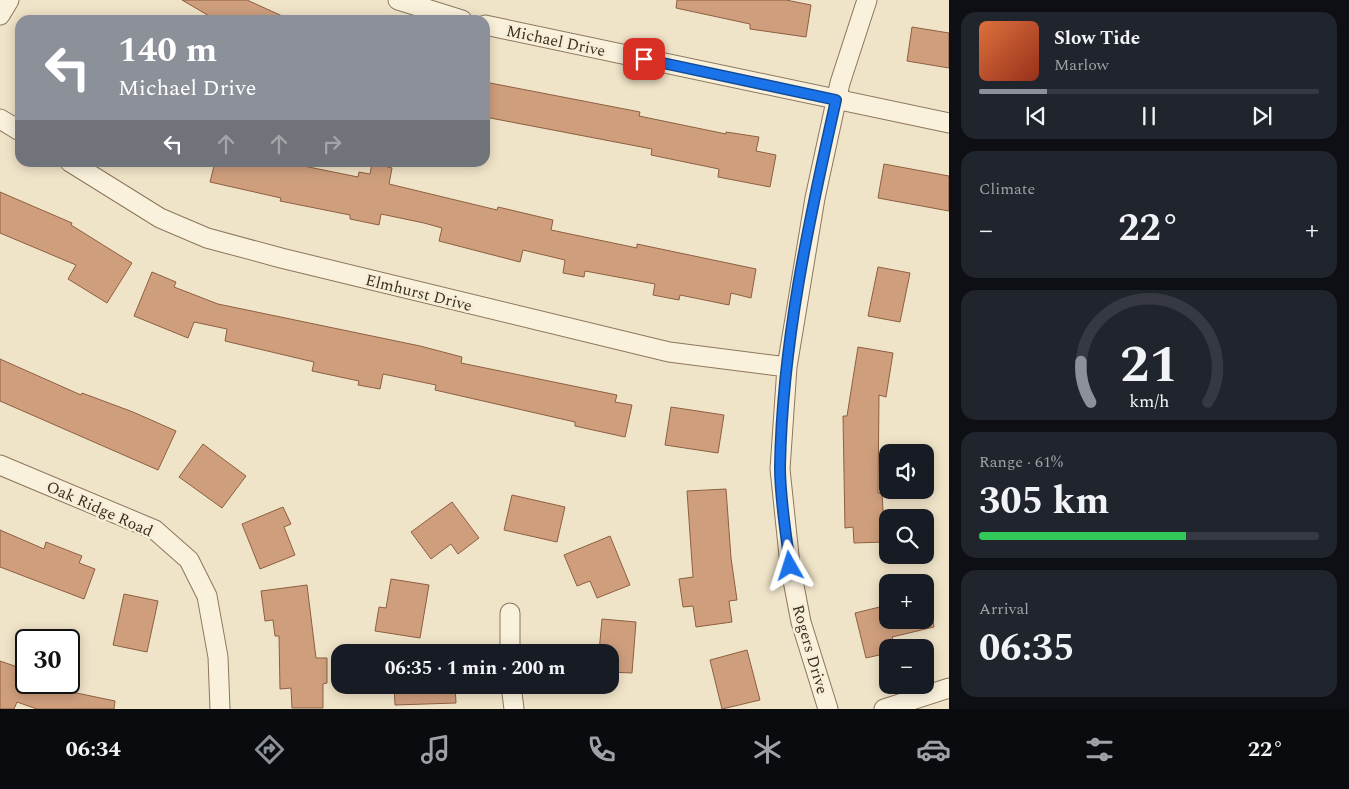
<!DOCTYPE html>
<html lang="en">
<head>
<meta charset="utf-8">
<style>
  body { margin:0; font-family:Spectral,serif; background:#20242c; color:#f1f3f6; height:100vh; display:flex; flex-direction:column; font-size:19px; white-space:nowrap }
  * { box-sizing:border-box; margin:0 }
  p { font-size:16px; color:#9ea1a6 }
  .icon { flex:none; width:28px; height:28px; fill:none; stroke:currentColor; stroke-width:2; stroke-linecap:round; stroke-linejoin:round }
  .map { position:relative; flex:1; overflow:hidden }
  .drawer { display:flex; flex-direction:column; gap:12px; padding:12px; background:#0d0f14; width:400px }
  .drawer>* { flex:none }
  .guide { position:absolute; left:15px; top:15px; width:475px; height:152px; border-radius:15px; box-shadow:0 2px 12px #0003; background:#8c9099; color:#fff; overflow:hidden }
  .fabs { position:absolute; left:879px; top:444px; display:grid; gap:10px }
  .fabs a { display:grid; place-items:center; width:55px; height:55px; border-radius:10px; background:#171b24; box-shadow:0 2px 12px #0003; font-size:25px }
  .speed { position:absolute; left:15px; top:629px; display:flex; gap:10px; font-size:25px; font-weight:700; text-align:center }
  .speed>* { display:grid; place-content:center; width:65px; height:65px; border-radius:50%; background:#171b24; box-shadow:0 2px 12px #0003; line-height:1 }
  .speed .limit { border:2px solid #111; border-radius:8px; background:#fff; color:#111 }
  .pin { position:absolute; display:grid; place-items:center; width:42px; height:42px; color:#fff; margin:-21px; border-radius:10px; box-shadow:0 2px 8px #0006 }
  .me { position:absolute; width:55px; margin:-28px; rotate:354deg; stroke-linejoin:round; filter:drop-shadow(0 0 4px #0008) }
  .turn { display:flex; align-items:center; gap:18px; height:105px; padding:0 20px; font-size:22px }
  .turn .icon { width:65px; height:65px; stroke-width:2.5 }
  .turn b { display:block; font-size:35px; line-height:42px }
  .lanes { display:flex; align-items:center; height:48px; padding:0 20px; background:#0003; justify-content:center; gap:25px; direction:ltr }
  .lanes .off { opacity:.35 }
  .big { font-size:38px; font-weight:700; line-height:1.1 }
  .drawer .widget { flex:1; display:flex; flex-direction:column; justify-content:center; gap:8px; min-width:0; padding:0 18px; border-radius:15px; background:#20242c }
  .drawer .dial { align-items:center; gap:0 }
  .dial svg { height:130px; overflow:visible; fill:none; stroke:#363941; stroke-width:7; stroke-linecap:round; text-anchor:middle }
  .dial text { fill:#f1f3f6; stroke:none }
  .song { display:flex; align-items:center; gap:15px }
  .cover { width:60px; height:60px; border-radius:8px; background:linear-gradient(135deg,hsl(20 70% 55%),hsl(10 70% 35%)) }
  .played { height:5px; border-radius:2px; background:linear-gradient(90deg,#8c9099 20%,#363941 20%) }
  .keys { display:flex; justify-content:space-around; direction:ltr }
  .heat { display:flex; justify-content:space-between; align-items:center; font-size:28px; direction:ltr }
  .charge { height:8px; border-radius:4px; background:linear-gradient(90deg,#34c759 61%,#363941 0) }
  .trip { position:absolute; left:331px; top:644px; width:288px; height:50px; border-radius:15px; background:#171b24; box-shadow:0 2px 12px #0003; font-weight:700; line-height:50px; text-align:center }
  .dock { display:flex; height:80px; justify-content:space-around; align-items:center; background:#090b0e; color:#9ea1a6 }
  .dock .icon { width:35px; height:35px }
  .dock .active { color:#8c9099 }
  .dock b { font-size:22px; color:#f1f3f6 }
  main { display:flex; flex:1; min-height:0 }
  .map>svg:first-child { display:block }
  .building { fill:#cf9f7d; stroke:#8d5f41 }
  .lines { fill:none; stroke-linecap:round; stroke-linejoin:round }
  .minor-casing { stroke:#8d765c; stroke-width:21 }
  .minor { stroke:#faf1dc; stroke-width:19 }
  .route-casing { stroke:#114b97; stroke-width:12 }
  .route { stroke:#1a73e8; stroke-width:9 }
  .labels { text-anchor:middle; stroke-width:5; stroke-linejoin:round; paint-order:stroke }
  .street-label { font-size:16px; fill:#3d2e20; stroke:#f7eed8 }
</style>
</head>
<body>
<main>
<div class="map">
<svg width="949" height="709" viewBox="0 0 949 709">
  <rect width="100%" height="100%" fill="#f0e4c8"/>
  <!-- building -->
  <path class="building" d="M 182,0 L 247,0 L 291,20 L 216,20 Z
    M 677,0 L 786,0 L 811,5 L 806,37 L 750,29 L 750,24 L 676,8 Z
    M 912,27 L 949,33 L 949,68 L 907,61 Z
    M 485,82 L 640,112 L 639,116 L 726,134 L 726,132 L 759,137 L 756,151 L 776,155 L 770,187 L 718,177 L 719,169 L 651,155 L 652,149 L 485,117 Z
    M 215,162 L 284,162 L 358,177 L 359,172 L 370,174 L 372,163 L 392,168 L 389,184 L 497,210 L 498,207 L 553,220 L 551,230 L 637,248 L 637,244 L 756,269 L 751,298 L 731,293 L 729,305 L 680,295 L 679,300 L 653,295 L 655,284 L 585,271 L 584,277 L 563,273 L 565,260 L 523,250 L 520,262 L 439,241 L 442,228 L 424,223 L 381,214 L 379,225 L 350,219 L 350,215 L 280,201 L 281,198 L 210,182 Z
    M 884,164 L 949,176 L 949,211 L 878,198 Z
    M 0,192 L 72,223 L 71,225 L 132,263 L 107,303 L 68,279 L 76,265 L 0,233 Z
    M 878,267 L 910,273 L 900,322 L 868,316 Z
    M 152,272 L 176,282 L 174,287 L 218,304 L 420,346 L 462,357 L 461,363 L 617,395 L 615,402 L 632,405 L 625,437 L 575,426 L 575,422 L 435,390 L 436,385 L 383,374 L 380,389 L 358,385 L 359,381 L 312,371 L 314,362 L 225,341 L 227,329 L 194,322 L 188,338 L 134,316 Z
    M 858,347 L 893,353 L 886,397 L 879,395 L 878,493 L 882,493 L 885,542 L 854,543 L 853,527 L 845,528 L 843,416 L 847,416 Z
    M 0,359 L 81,395 L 82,393 L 133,412 L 176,431 L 158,470 L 0,401 Z
    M 671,407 L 724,415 L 718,453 L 665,445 Z
    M 203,444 L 246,476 L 222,508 L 179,477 Z
    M 726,489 L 731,558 L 737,600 L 729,601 L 732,622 L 696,627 L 693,606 L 683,607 L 679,579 L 693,577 L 687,491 Z
    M 512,495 L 565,507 L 557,542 L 504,530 Z
    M 452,502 L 479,538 L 458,554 L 451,544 L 431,559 L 411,532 Z
    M 283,507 L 291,524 L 284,527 L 295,555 L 260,569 L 242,524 Z
    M 0,530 L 44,549 L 46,542 L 82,556 L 79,563 L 95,569 L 84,599 L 0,567 Z
    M 610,536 L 630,585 L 597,598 L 590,581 L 577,586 L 564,555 Z
    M 391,579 L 429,585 L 420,638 L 375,631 L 379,607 L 386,608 Z
    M 307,585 L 316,658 L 327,658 L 327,683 L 323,684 L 323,708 L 292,708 L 291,688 L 280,689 L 279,636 L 275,636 L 273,620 L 265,621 L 261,591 Z
    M 124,594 L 158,601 L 147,652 L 113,645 Z
    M 888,605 L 888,620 L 933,620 L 934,627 L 892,637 L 895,648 L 888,648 L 888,653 L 866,658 L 855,613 Z
    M 602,619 L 636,622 L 632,673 L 610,672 L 610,652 L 599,652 Z
    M 747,650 L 760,700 L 722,709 L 710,660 Z
    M 0,661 L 26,670 L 26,682 L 44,682 L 43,686 L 115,701 L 114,709 L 37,709 L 17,702 L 14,709 L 0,709 Z
    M 394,685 L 455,685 L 456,703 L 395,705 Z"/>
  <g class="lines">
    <!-- minor casing -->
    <g class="minor-casing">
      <path id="minor" d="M 398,0 L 462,20
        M 0,15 L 9,0
        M 485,25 L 949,123
        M 0,119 L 20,131
        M 70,162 L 160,218 L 207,238 L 281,258 L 669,352 L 787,367
        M 0,465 L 155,530 L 189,560 L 207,596 L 218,657 L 220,709
        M 510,613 L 510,652
        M 511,685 L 514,709
        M 828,709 L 801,622 L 790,565 L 780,469 L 787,367 L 815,198 L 840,83 L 867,0
        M 884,709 L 949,688"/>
    </g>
    <!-- minor -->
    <use href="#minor" class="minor"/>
  </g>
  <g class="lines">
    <!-- route casing -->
    <g class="route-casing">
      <path id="route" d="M 644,59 L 836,100 C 809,220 782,344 780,467 C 780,499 786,533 790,566"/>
    </g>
    <!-- route -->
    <use href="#route" class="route"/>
  </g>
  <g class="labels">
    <!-- street labels -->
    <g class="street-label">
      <text transform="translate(556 40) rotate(12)" y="6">Michael Drive</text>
      <text transform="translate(419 292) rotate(14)" y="6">Elmhurst Drive</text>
      <text transform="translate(100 508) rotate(24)" y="6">Oak Ridge Road</text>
      <text transform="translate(811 649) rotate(74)" y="6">Rogers Drive</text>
    </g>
  </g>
</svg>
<div class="fabs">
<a><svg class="icon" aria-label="sound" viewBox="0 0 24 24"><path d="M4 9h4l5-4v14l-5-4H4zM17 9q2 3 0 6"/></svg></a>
<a><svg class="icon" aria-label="search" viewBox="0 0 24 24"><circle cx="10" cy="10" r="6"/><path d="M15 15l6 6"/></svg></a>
<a>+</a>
<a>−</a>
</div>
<div class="speed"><div class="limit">30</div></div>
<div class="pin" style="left:644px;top:59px;background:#d93025"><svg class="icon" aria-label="arrive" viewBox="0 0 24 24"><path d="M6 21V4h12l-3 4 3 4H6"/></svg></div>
<svg class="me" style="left:790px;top:566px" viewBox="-20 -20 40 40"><path d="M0-17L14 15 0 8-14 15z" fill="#1a73e8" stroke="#fff" stroke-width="4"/></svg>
<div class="trip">06:35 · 1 min · 200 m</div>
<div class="guide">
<div class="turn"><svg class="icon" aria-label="left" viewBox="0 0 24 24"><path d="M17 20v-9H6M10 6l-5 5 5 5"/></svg><div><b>140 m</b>Michael Drive</div></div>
<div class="lanes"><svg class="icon" aria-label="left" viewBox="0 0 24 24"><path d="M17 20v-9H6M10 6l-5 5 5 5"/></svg><svg class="icon off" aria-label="ahead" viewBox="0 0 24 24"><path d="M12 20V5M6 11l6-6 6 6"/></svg><svg class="icon off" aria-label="ahead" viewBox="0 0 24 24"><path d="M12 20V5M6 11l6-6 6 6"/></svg><svg class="icon off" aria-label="right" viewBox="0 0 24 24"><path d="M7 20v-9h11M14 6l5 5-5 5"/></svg></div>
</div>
</div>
<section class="drawer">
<div class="widget">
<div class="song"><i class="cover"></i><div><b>Slow Tide</b><p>Marlow</p></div></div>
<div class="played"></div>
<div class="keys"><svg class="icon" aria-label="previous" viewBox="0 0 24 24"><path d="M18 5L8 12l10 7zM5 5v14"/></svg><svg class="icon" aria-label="pause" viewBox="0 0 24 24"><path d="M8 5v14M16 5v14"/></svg><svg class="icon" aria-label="next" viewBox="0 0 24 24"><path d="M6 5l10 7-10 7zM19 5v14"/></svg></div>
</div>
<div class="widget"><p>Climate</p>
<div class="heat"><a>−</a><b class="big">22°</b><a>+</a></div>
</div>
<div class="widget dial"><svg viewBox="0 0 100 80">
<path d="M14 69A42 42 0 1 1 86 69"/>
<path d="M14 69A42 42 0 0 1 8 44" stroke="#8c9099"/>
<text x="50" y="56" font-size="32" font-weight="700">21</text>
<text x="50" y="72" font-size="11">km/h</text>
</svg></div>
<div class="widget"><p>Range · 61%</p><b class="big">305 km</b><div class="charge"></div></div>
<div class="widget"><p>Arrival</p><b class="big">06:35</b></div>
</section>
</main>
<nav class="dock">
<b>06:34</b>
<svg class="icon active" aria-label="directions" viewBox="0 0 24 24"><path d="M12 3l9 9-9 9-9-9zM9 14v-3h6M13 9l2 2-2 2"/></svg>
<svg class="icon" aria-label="music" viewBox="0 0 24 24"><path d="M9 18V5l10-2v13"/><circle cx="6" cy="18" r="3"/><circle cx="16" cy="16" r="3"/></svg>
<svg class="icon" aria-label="phone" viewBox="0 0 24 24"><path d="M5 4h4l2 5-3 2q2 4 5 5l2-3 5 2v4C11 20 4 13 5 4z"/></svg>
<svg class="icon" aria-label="climate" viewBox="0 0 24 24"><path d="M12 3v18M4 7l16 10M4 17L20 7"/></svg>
<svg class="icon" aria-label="car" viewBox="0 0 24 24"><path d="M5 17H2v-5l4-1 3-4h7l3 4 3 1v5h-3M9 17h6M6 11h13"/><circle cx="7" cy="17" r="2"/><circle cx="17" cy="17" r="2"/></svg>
<svg class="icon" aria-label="filters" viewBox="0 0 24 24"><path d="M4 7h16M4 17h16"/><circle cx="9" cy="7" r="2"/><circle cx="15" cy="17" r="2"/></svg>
<b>22°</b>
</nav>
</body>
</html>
